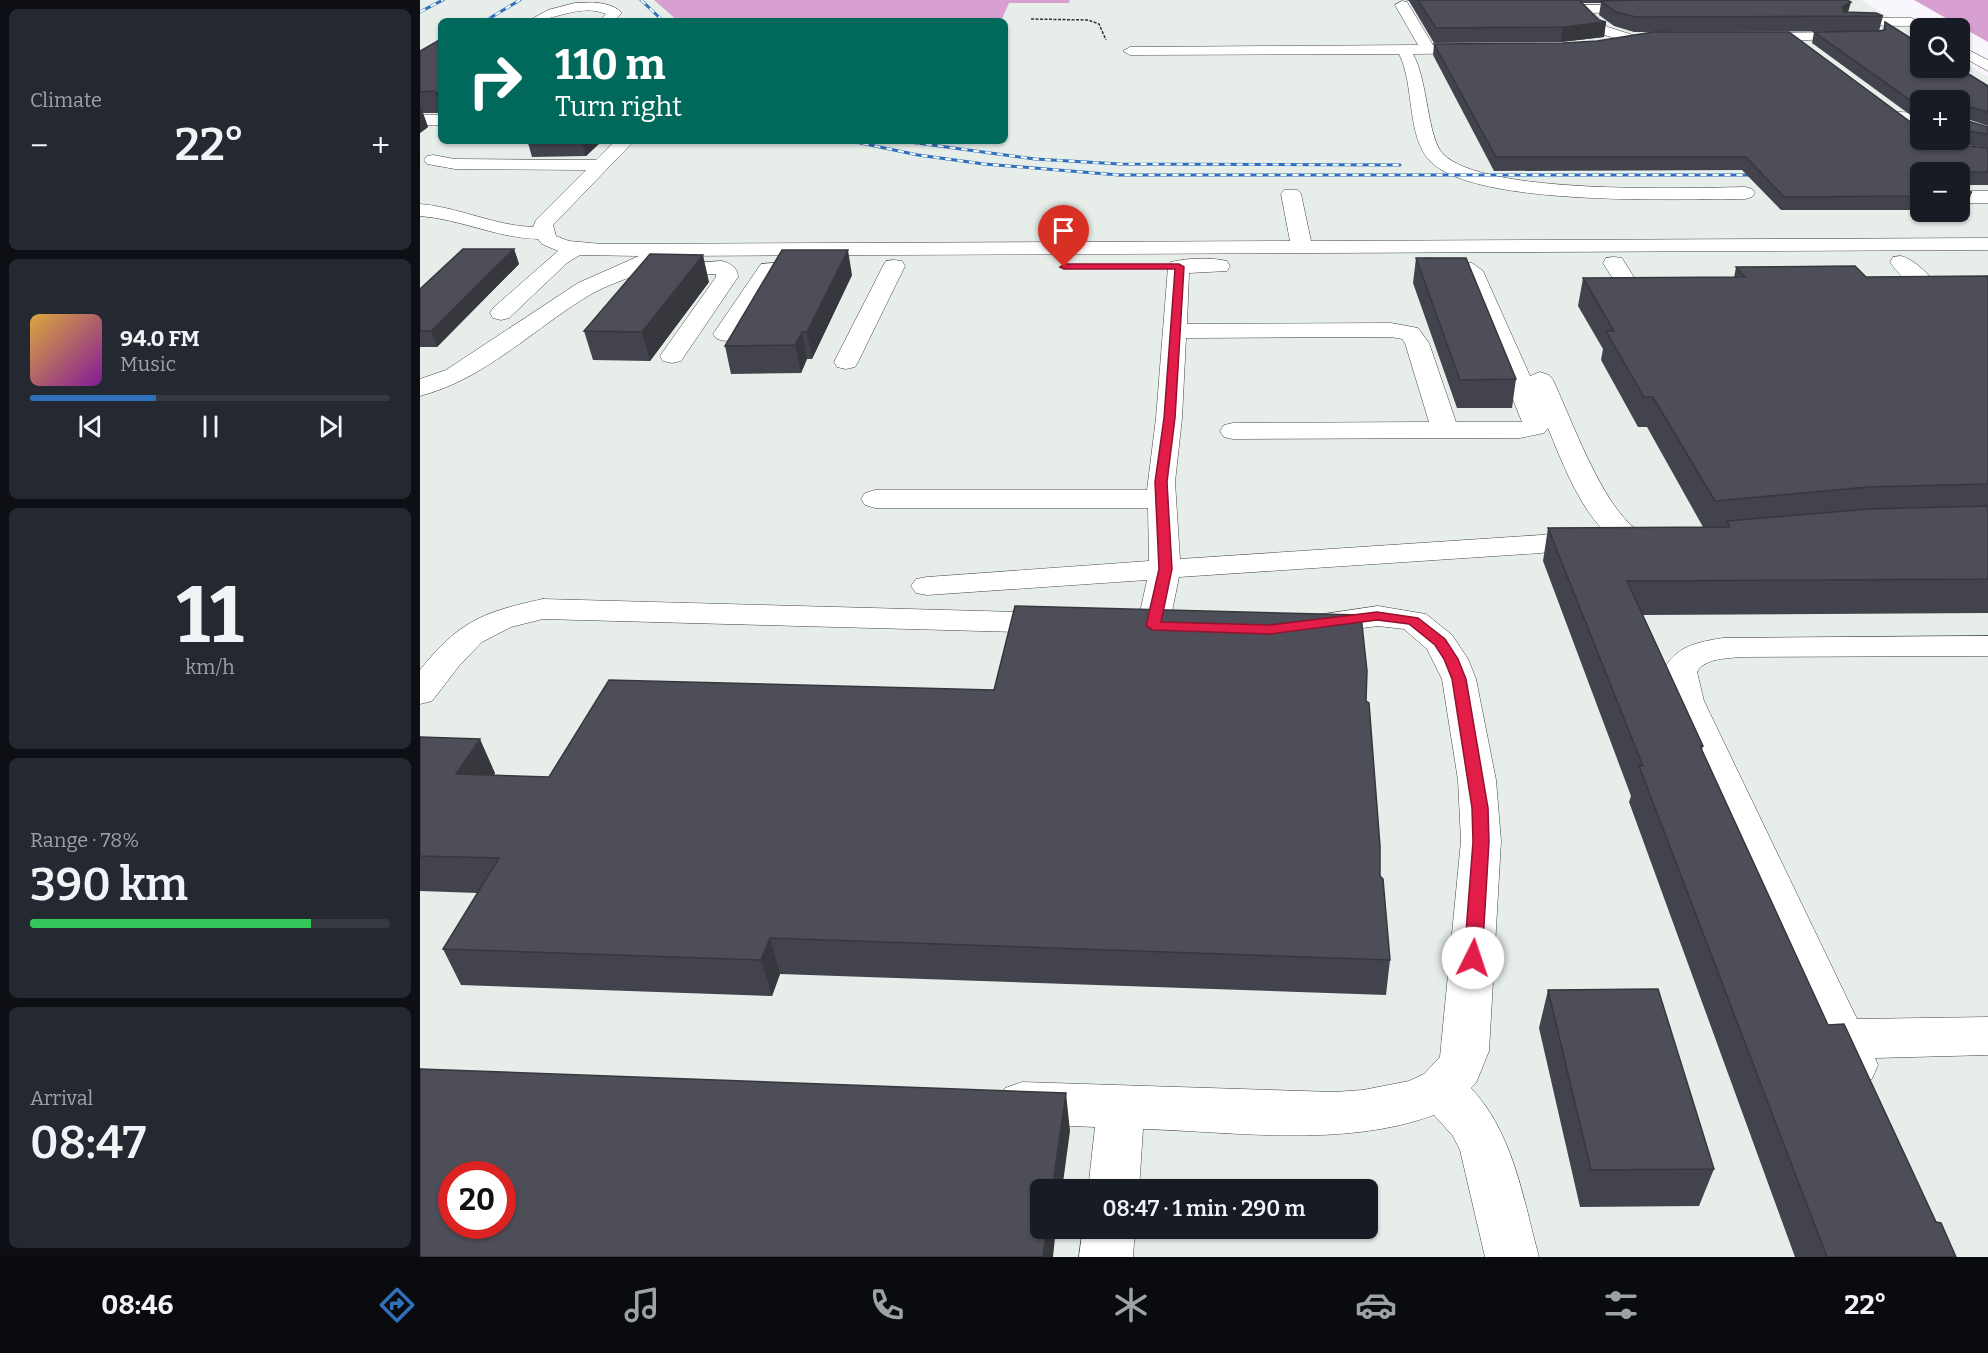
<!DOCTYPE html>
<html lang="en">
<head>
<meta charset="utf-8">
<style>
  body { margin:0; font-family:Bitter,serif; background:#242831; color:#f1f3f6; height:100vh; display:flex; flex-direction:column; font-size:22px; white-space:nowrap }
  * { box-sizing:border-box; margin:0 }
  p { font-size:20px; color:#9ea1a6 }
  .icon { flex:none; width:33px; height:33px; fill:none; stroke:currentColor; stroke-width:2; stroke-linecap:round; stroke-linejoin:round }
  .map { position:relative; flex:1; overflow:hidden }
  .details { display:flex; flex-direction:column; gap:9px; padding:9px; background:#0d0f14; width:420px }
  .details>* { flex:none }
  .hud { position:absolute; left:18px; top:18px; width:570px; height:126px; border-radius:9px; box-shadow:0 2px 4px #0004; background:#00695c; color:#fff; overflow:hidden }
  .fabs { position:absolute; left:1490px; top:18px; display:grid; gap:12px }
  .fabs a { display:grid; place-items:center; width:60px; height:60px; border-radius:9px; background:#171b24; box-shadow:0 2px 4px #0004; font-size:30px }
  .speed { position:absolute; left:18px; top:1161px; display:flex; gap:12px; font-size:30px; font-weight:700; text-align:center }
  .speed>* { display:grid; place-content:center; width:78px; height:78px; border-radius:50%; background:#171b24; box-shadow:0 2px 4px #0004; line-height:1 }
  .speed .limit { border:9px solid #d22; background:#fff; color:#111 }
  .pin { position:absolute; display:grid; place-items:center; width:51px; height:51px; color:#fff; margin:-62px -26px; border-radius:50% 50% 50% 0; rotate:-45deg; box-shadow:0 0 6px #0007 }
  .pin .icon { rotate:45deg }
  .me { position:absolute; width:66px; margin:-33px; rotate:4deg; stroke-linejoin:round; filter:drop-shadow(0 0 4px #0008) }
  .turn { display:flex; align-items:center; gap:21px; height:126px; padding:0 18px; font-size:27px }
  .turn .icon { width:78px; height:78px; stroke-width:2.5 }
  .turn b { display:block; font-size:42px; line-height:51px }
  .big { font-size:45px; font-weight:600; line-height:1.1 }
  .details .card { flex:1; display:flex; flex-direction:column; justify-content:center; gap:9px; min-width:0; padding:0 21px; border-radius:9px; background:#242831 }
  .details .dial { align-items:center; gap:0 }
  .dial b { font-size:78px; line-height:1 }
  .song { display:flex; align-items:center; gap:18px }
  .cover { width:72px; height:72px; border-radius:9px; background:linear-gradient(135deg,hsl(40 70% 55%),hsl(290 70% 35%)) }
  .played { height:6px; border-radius:3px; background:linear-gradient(90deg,#3070ba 35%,#363941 35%) }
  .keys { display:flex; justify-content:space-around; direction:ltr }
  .heat { display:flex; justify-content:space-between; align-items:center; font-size:33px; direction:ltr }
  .charge { height:9px; border-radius:4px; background:linear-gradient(90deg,#34c759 78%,#363941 0) }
  .trip { position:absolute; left:610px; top:1179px; width:348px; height:60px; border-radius:9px; background:#171b24; box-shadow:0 2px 4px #0004; font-weight:600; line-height:60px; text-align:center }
  .tabs { display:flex; height:96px; justify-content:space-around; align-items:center; background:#090b0e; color:#9ea1a6 }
  .tabs .icon { width:42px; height:42px }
  .tabs .selected { color:#3070ba }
  .tabs b { font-size:27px; color:#f1f3f6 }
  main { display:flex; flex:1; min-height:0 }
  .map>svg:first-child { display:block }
  .industrial { fill:#e7eeea; fill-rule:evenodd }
  .forest { fill:#d8a0d1 }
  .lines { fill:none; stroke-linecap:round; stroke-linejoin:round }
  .minor-casing { stroke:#444; stroke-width:1 }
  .path { stroke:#333; stroke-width:1.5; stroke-dasharray:3 1.5; stroke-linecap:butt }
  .minor { fill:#fff; fill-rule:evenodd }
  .rail-casing { stroke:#3070ba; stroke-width:3 }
  .rail { stroke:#fff; stroke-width:2; stroke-dasharray:6; stroke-linecap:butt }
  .wall { fill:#43434d }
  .shaded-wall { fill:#37373e }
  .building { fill:#4e4e59; stroke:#37373e; stroke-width:1.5; fill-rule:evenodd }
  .route { fill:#e11d48; stroke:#92132f; stroke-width:1.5 }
</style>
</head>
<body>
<main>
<section class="details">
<div class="card"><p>Climate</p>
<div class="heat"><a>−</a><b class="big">22°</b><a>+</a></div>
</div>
<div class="card">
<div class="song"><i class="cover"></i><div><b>94.0 FM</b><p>Music</p></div></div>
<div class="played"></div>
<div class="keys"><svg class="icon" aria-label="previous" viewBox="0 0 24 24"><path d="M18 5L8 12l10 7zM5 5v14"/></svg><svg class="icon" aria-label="pause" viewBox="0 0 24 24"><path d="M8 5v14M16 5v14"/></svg><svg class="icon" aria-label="next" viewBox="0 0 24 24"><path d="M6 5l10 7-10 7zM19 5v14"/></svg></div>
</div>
<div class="card dial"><b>11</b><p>km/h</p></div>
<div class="card"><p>Range · 78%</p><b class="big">390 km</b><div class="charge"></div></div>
<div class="card"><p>Arrival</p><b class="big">08:47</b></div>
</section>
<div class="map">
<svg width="1568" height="1257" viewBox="0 0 1568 1257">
  <rect width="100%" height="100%" fill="#f9f6fe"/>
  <!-- industrial -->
  <path class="industrial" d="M 0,0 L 1441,0 L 1500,36 L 1500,68 L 1539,68 L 1539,59 L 1568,77 L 1568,1257 L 0,1257 ZM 21,21 L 585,21 L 585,141 L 21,141 ZM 1500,100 L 1539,100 L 1539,140 L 1500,140 ZM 1500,172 L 1539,172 L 1539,212 L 1500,212 ZM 32,1174 L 82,1174 L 82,1226 L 32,1226 ZM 621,1190 L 948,1190 L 948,1228 L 621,1228 Z"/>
  <!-- forest -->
  <path class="forest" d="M 234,0 L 650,0 L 649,3 L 589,3 L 581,21 L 258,21 Z
    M 1494,0 L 1568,0 L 1568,42 Z"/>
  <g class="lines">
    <!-- minor casing -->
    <g class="minor-casing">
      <path id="minor" d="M 982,1 L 987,2 L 1013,45 L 1058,45 L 1065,49 L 1058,53 L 993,54 C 1008,80 1007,137 1023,154 C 1064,195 1264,188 1325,187 L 1332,189 L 1335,193 L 1332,197 L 1325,199 C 1258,199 1057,207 1011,162 C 986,138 995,85 979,54 L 710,55 L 703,51 L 710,47 L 998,45 L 975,5 Z
        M 155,3 C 171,2 190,1 202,13 L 194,21 L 179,21 L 186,14 C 160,3 134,21 108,21 L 128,10 Z
        M 1215,4 L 1222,8 L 1220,11 L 1173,13 L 1188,27 L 1216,36 L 1218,39 L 1211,43 L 1178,33 L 1155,9 L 1162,5 Z
        M 1415,18 L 1492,18 L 1499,22 L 1492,26 L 1410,25 L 1408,22 Z
        M 1438,32 L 1443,33 L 1445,36 L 1443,39 L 1331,41 L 1324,37 L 1331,33 Z
        M 1539,45 L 1568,60 L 1568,71 L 1539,55 Z
        M 1479,112 L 1500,113 L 1500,123 L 1473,121 L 1471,117 L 1473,113 Z
        M 0,115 L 21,115 L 21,125 L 0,125 Z
        M 195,141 L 214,141 L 133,225 L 136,236 L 149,241 L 182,244 L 870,241 L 861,194 L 864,190 L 878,190 L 881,194 L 891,241 L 1568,238 L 1568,250 L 246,256 C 226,275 197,280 173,293 C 115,327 66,379 0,396 L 0,379 L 26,370 L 158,283 L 219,256 L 160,255 L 147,263 L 89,318 L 81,320 L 73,318 L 70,313 L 73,308 L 138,251 L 122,244 L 118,239 C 77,238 40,219 0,216 L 0,204 C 39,207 75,226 113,227 L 116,220 L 166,170 L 35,169 L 7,164 L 4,160 L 7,156 L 13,155 L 35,159 L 176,160 Z
        M 1539,191 L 1568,191 L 1568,203 L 1539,203 Z
        M 1481,256 C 1493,259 1507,272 1514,282 L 1511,287 C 1494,291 1479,275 1470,262 L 1473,257 Z
        M 1194,257 L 1202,258 L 1205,263 L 1229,301 L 1226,306 L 1218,308 L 1210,306 L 1207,301 L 1183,263 L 1186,258 Z
        M 1010,258 L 1052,263 L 1063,271 L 1110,376 L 1120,372 L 1129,375 L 1133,380 C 1152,420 1181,504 1217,530 C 1226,536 1237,536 1248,539 L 1252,545 L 1248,551 C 1180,568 1148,476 1128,428 L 1124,433 L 1100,438 L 813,439 L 804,437 L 800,431 L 804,425 L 813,423 L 1009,422 L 985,343 L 982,339 L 971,337 L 766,338 L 762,418 L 755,482 L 760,559 L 1121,535 L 1169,529 L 1180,532 L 1184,538 L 1180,544 L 1121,553 L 759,577 L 749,626 L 745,633 L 733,636 L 721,633 L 717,626 L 727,580 L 507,595 L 496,593 L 491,586 L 496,579 L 507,577 L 729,561 L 728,508 L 455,508 L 445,505 L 441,499 L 445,493 L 455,490 L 727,490 L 736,418 L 748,267 L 751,262 C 768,258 790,257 807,261 L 810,266 L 807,271 L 769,273 L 767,324 L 971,323 L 998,328 L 1009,343 L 1036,422 L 1102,422 L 1045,279 L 1038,274 L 1002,269 L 999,264 L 1002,259 Z
        M 388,260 L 396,261 L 399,266 L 396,271 L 356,275 L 313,339 L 305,341 L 297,339 L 293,334 L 341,264 Z
        M 474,260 L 482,261 L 485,266 L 438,362 L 435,367 L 426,369 L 417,367 L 414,362 L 463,266 L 466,261 Z
        M 302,261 C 310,263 318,268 318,277 L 261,361 L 252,363 L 243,361 L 240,356 L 296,277 L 296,274 L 265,275 L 257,274 L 254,269 L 257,264 Z
        M 123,599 L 634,613 L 646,616 L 650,623 L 646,630 L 634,633 L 123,619 L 91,627 L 62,642 L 39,666 L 12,701 L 0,704 L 0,670 C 39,621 63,612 123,599 Z
        M 958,606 L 1006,614 L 1032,635 L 1048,659 L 1056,679 L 1076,780 L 1081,841 L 1069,1051 L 1056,1083 L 1051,1088 C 1094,1134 1103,1199 1119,1257 L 1065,1257 L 1040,1150 L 1033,1136 L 1014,1115 C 924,1148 818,1132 723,1129 L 719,1190 L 668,1190 L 675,1127 L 602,1124 L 585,1118 L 578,1103 L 585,1088 L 602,1082 L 914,1092 L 943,1090 L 989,1081 L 1004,1074 L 1020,1057 L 1041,841 L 1038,780 L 1022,679 L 1007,649 L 984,629 L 958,626 L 896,634 L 884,631 L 880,624 L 884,617 Z
        M 1568,636 L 1568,656 L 1319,657 C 1305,659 1285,658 1277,672 L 1284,701 L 1437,1019 L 1568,1017 L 1568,1055 L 1455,1058 L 1458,1065 L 1452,1079 L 1435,1085 L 1418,1079 L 1412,1065 L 1248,701 L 1243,672 C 1254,646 1278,642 1303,638 Z
        M 663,1228 L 715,1228 L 713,1257 L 659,1257 Z"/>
    </g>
    <!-- path -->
    <path class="path" d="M 611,19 L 668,20 L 679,24 L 686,40"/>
    <!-- minor -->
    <use href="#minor" class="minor"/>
    <!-- rail casing -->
    <g class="rail-casing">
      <path id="rail" d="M 221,0 L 243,21
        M 0,12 L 23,0
        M 65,21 L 100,0
        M 431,141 L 498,155 L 564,164 L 699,175 L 1344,175
        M 482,141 L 615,159 L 700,164 L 980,165"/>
    </g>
    <!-- rail -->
    <use href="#rail" class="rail"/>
  </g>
  <!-- wall -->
  <path class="wall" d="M 986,0 L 1427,0 L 1428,12 L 1463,16 L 1459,31 L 1214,32 L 1194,26 L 1179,15 L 1181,3 L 1162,3 L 1179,20 L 1186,22 L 1184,37 L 1141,42 L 1014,43 L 989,1 Z
    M 1465,22 L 1568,86 L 1568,126 L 1541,117 L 1541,119 L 1568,127 L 1568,148 L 1538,144 L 1527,140 L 1539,140 L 1539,100 L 1500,100 L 1500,122 L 1392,43 L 1394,32 L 1458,31 L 1463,30 Z
    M 21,39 L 21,113 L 3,113 L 8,127 L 0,133 L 0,51 Z
    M 1014,44 L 1500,140 L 1535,145 L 1568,148 L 1568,185 L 1541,185 L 1542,191 L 1552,192 L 1547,206 L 1539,206 L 1539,172 L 1500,172 L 1500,210 L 1361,210 L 1322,170 L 1074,171 L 1013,55 Z
    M 182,141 L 166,156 L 112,157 L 108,143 Z
    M 94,249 L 99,264 L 17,347 L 0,347 L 0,289 Z
    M 996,258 L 1096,379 L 1092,408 L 1037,408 L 993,283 Z
    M 1316,267 L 1446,277 L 1568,276 L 1568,613 L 1223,615 L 1283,746 L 1282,750 L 1408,1025 L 1536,1257 L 1375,1257 L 1209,802 L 1211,796 L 1123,561 L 1128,528 L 1283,527 L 1227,427 L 1218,427 L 1181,360 L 1183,349 L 1158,306 L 1163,278 L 1314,278 Z
    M 432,275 L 392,359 L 387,359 L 381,373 L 311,374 L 305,346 Z
    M 289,282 L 230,361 L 173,360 L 164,331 Z
    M 946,701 L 960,876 L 970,960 L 966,995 L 360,974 L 352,996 L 41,985 L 23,949 L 58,893 L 0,891 L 0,737 L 75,773 L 74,775 L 129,777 Z
    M 1128,990 L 1294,1169 L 1279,1206 L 1160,1207 L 1119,1028 Z"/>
  <!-- shaded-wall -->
  <path class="shaded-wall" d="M 1431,2 L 1427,16 L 1422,7 Z
    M 1186,22 L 1184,37 L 1141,42 L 1143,27 Z
    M 21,91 L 21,109 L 16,94 Z
    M 0,105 L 8,127 L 0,133 Z
    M 164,141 L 182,141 L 166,156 L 162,142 Z
    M 94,249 L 99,264 L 17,347 L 11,331 Z
    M 428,250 L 432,275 L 392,359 L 387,332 Z
    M 283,255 L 289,282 L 230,361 L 222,332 Z
    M 382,332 L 387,359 L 381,373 L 375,345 Z
    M 60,739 L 75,773 L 51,809 L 36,774 Z
    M 350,938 L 360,974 L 352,996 L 341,960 Z
    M 646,1093 L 650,1131 L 642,1190 L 632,1190 Z
    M 627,1228 L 636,1228 L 633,1257 L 623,1257 Z"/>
  <!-- building -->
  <path class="building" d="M 998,0 L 1159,0 L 1179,20 L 1186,22 L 1143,27 L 1016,28 Z
    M 1218,0 L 1427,0 L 1431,2 L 1422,7 L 1424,12 L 1456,13 L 1463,16 L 1216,17 L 1196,12 L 1181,1 Z
    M 1465,22 L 1500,44 L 1500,68 L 1539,68 L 1568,86 L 1568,112 L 1544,105 L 1541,107 L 1541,119 L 1568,127 L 1568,134 L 1539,130 L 1539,100 L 1500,100 L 1500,107 L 1394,32 L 1458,31 L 1465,30 Z
    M 1233,32 L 1369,32 L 1496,126 L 1500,127 L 1500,140 L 1521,140 L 1535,145 L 1568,148 L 1568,172 L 1500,172 L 1500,196 L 1364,197 L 1326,157 L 1076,157 L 1014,44 L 1143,43 L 1177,41 Z
    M 21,39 L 21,91 L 16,94 L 14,91 L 0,92 L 0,51 Z
    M 110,141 L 164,141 L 162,142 L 108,143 Z
    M 1539,184 L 1541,185 L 1542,191 L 1552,192 L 1539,193 Z
    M 43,249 L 94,249 L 11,331 L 0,331 L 0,289 Z
    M 362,250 L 428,250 L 387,332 L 382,332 L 375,345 L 305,346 Z
    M 230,254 L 283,255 L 222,332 L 164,331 Z
    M 996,258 L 1046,258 L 1096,379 L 1040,380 Z
    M 1435,266 L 1446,277 L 1568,276 L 1568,484 L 1448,487 L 1295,501 L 1233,397 L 1224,397 L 1186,331 L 1194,331 L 1163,278 L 1325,277 L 1316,267 Z
    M 1568,506 L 1568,579 L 1207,581 L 1283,746 L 1280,746 L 1408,1025 L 1424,1024 L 1516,1222 L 1521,1223 L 1536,1257 L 1407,1257 L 1219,766 L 1223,766 L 1128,528 L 1310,527 L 1307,521 L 1448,509 Z
    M 595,606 L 941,615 L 947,671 L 946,701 L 949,703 L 960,846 L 960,876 L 963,879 L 970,960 L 350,938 L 341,960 L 23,949 L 79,858 L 0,856 L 0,737 L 60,739 L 36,774 L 129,777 L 189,680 L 574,690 Z
    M 1238,989 L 1294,1169 L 1171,1170 L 1128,990 Z
    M 0,1069 L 646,1093 L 632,1190 L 621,1190 L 621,1228 L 627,1228 L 623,1257 L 0,1257 ZM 32,1174 L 82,1174 L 82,1226 L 32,1226 Z"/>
  <!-- route -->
  <path class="route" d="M 759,264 L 764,267 L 755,418 L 747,482 L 752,569 L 741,622 L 850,625 L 957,612 L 998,618 L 1025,639 L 1038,659 L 1046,679 L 1068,808 L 1069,842 L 1062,958 L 1059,963 L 1053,965 L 1046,963 L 1044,958 L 1053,842 L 1052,808 L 1032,679 L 1024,659 L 1015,645 L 989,624 L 957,620 L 850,634 L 733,630 L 726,626 L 739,569 L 735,482 L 744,418 L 755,269 L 644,269 L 640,267 L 644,264 Z"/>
</svg>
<div class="fabs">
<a><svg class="icon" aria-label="search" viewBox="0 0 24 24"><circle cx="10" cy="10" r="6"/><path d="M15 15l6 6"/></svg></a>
<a>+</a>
<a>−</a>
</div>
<div class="speed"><div class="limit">20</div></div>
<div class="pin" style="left:644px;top:267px;background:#d93025"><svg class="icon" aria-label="arrive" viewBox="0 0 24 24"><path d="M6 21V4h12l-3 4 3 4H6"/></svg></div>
<svg class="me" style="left:1053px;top:958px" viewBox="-20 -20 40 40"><circle r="19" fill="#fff"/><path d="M0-13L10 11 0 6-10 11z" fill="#e11d48"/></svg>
<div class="trip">08:47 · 1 min · 290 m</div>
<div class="hud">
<div class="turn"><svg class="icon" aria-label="right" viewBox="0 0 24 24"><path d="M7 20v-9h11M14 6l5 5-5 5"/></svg><div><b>110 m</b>Turn right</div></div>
</div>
</div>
</main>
<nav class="tabs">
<b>08:46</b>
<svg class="icon selected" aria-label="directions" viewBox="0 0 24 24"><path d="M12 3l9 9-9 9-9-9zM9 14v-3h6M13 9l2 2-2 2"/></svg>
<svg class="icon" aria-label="music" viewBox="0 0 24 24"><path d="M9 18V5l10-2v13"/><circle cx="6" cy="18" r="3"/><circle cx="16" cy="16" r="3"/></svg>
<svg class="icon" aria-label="phone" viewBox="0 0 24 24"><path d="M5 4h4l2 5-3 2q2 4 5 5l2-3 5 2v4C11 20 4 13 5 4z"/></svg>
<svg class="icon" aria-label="climate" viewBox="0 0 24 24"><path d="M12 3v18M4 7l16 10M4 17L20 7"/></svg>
<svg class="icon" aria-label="car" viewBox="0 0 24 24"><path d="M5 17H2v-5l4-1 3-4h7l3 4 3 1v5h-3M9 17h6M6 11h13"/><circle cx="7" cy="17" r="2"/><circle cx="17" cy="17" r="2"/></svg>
<svg class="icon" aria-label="filters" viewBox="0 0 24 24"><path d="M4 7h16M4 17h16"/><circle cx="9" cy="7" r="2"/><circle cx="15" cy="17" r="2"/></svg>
<b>22°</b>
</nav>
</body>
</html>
